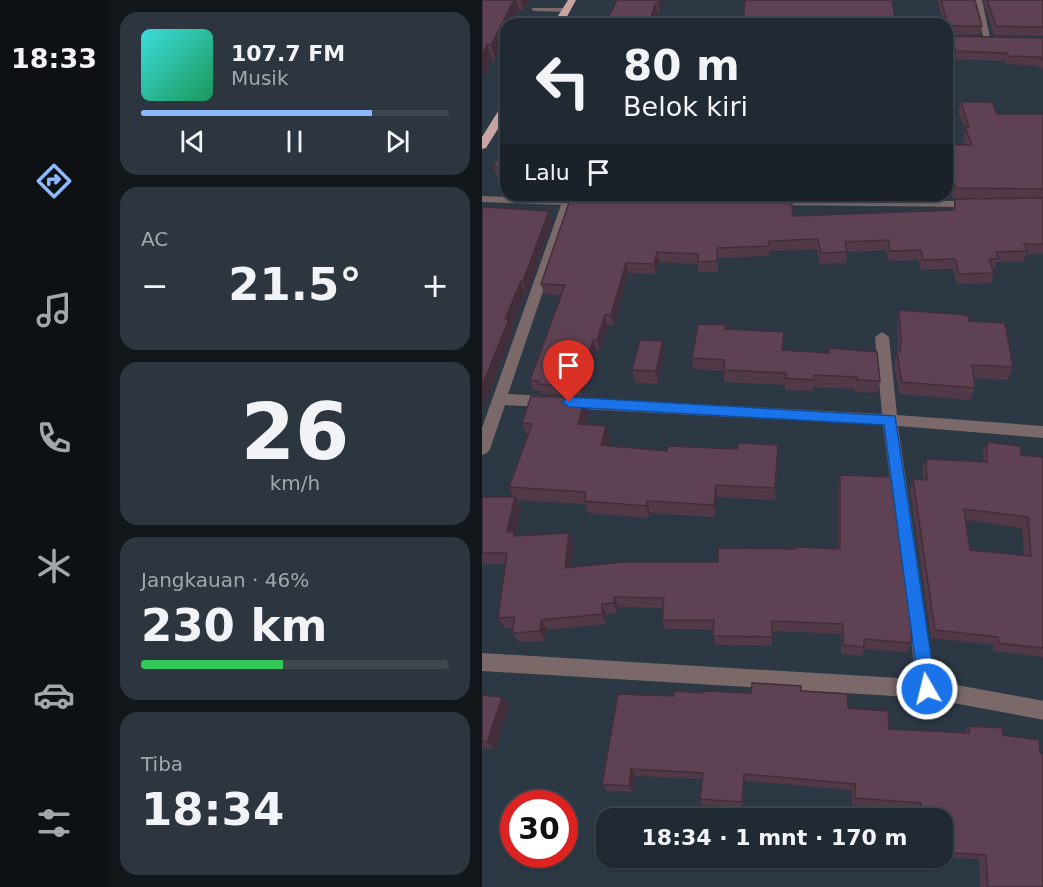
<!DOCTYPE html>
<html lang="id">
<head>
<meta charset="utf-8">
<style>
  body { margin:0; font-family:"DejaVu Sans",sans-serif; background:#2d363f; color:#f1f3f6; height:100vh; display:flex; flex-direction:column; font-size:22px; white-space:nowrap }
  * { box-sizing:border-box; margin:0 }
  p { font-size:20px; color:#a2a7ac }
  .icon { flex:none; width:33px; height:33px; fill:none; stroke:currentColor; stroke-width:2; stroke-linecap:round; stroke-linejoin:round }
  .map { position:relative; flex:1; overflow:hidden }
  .details { display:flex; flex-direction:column; gap:12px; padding:12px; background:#12171c; width:374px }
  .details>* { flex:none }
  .hud { position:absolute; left:18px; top:18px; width:453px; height:183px; border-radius:18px; box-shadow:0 2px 4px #0004,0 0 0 2px #3e464e; background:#212a33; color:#f1f3f6; overflow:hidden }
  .speed { position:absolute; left:18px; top:790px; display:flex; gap:12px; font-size:30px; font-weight:700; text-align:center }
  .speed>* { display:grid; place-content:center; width:78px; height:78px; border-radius:50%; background:#212a33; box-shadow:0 2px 4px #0004,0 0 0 2px #3e464e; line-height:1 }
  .speed .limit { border:9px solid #d22; background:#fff; color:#111 }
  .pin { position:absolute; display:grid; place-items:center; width:51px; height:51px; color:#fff; margin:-62px -26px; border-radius:50% 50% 50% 0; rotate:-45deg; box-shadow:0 0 6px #0007 }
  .pin .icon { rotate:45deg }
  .me { position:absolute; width:66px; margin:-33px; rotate:352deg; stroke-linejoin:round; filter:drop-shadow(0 0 4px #0008) }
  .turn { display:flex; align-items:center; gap:21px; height:126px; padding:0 24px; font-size:27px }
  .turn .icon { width:78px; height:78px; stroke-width:2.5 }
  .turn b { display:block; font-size:42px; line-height:51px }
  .then { display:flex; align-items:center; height:57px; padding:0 24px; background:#0003; gap:12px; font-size:22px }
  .big { font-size:45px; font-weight:700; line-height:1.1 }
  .details .widget { flex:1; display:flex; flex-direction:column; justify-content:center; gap:9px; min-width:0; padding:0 21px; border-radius:18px; background:#2d363f }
  .details .dial { align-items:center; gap:0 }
  .dial b { font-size:78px; line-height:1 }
  .song { display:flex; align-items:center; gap:18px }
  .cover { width:72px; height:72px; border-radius:9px; background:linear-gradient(135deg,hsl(180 70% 55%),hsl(150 70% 35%)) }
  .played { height:6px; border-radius:3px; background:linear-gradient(90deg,#8eb8fd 75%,#3e464e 75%) }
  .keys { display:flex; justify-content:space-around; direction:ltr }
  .heat { display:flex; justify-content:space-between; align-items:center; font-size:33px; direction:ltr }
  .charge { height:9px; border-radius:4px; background:linear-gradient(90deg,#34c759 46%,#3e464e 0) }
  .trip { position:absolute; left:114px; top:808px; width:357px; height:60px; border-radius:18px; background:#212a33; box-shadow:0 2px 4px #0004,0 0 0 2px #3e464e; font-weight:700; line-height:60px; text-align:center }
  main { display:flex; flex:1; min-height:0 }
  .tabs { display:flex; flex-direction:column; width:108px; justify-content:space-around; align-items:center; background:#0d1114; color:#a2a7ac }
  .tabs .icon { width:42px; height:42px }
  .tabs .on { color:#8eb8fd }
  .tabs b { font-size:27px; color:#f1f3f6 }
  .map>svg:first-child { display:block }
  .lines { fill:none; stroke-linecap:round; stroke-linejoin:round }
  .service { fill:#7a6968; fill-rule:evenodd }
  .minor { fill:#7a6968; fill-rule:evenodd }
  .trunk { fill:#c9a4a2; fill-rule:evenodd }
  .wall { fill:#513947; fill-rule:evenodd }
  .shaded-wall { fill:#422e3a }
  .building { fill:#5e4253; stroke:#422e3a; stroke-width:1.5; fill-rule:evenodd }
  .route { fill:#1a73e8; stroke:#114b97; stroke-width:1.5 }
</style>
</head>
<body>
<main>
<nav class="tabs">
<b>18:33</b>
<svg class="icon on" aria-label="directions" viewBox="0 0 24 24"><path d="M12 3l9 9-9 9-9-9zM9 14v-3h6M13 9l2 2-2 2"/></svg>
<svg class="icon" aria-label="music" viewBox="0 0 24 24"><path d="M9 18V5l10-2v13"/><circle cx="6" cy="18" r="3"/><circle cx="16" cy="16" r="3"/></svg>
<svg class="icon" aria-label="phone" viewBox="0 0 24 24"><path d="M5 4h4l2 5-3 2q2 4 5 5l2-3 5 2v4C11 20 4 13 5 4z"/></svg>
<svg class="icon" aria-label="climate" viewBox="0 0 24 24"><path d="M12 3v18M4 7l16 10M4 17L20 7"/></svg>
<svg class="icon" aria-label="car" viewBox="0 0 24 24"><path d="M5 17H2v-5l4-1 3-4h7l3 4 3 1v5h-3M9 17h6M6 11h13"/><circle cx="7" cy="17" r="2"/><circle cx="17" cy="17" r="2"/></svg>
<svg class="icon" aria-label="filters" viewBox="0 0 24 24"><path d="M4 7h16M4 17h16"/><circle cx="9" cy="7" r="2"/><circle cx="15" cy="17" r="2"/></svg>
</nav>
<section class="details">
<div class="widget">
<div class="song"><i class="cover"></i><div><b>107.7 FM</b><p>Musik</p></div></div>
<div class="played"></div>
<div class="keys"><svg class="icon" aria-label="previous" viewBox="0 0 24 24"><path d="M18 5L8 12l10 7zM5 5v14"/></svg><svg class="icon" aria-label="pause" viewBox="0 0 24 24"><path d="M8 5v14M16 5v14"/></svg><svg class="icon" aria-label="next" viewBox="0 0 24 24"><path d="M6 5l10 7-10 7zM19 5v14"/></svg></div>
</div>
<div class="widget"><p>AC</p>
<div class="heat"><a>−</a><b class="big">21.5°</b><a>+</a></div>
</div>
<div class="widget dial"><b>26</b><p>km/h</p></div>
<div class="widget"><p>Jangkauan · 46%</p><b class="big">230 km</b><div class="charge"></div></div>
<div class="widget"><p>Tiba</p><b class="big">18:34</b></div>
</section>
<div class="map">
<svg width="562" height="887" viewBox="0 0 562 887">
  <rect width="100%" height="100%" fill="#2c3844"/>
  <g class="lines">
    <!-- service -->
    <path class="service" d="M 50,8 L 85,8 L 88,10 L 85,12 L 52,11 L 50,10 Z"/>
    <!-- minor -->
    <path class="minor" d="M 492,0 L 500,0 L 509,42 L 502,40 Z
      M 465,36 L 490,37 L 494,40 L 490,43 L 465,42 Z
      M 0,196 L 106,200 L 112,203 L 106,206 L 90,206 L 26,394 L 400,414 L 393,337 L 400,332 L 407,337 L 415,415 L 562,426 L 562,438 L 416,426 L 453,681 L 562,701 L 562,720 L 445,698 L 0,671 L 0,653 L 434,679 L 401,425 L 23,405 L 8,449 L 5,453 L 0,455 L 0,428 L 79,205 L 0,202 Z
      M 289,200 L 493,201 L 499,204 L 493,207 L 285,205 L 285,201 Z"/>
    <!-- trunk -->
    <path class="trunk" d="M 86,0 L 94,0 L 81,24 L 71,24 Z
      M 24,104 L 24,116 L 4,148 L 0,149 L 0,137 L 20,105 Z"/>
  </g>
  <!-- wall -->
  <path class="wall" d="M 0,0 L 47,0 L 42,10 L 37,10 L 30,24 L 24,24 L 24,37 L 13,59 L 10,59 L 1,76 L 0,76 Z
    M 135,0 L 181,0 L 178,13 L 175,13 Z
    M 263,0 L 414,24 L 261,24 Z
    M 455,0 L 493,0 L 500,26 L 498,35 L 465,34 L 465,24 L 462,24 Z
    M 501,0 L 561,0 L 561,36 L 512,35 Z
    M 469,36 L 561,38 L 561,69 L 557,68 L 556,66 L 524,64 L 523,61 L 472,59 L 468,44 Z
    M 479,102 L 515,114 L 561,114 L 561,254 L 544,254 L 541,262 L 515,262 L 513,269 L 511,269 L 512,273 L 509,283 L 475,284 L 471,269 L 439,270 L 436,260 L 407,261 L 404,250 L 365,252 L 364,263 L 338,264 L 335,249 L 287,251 L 287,256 L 236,258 L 236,272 L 216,272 L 216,264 L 177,262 L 174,274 L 146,273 L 132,325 L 125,325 L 118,350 L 114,350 L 100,396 L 60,394 L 59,391 L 51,390 L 48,380 L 79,295 L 62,294 L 59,284 L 311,216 L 471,210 L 473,199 L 511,199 L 470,198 L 470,187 L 465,187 L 465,145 L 484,145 L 481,137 L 483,130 L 476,112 Z
    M 24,147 L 24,178 L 15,178 L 11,167 Z
    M 93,195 L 307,195 L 307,198 L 93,197 Z
    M 0,211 L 67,211 L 70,223 L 45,293 L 43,293 L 30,326 L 31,331 L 0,411 Z
    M 417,310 L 487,321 L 531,367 L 526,380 L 491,378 L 493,388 L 488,400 L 417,394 L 412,365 L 415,352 L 416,352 L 415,322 Z
    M 244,329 L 301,351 L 398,381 L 396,393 L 373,392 L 373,389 L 331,387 L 331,391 L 303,390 L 303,385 L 242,382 L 242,371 L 211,369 L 210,358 Z
    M 182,354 L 176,384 L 153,383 L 150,370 Z
    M 107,412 L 103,425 L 124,426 L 128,439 L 126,446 L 185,451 L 296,458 L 293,500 L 235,497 L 233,517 L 168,513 L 167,518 L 106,513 L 103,504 L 35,500 L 39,508 L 34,532 L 36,536 L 92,544 L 89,568 L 236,562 L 356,549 L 356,487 L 358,475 L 429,643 L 425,652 L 382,649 L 380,656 L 359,654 L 359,634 L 290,631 L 290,646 L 233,645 L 232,630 L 183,629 L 180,620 L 181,608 L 136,607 L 135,613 L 124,614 L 124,624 L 65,630 L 63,641 L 37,642 L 30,633 L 31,628 L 23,628 L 16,618 L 24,564 L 0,564 L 0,497 L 31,497 L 27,487 L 45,436 L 40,423 Z
    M 505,442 L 539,455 L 561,457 L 561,657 L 511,651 L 511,645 L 449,638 L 428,490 L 431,479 L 441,480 L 440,470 L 444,459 L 501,461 L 501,453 ZM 484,520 L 540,528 L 542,555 L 488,550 Z
    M 319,691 L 366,708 L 407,729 L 481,733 L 487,726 L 521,735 L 561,887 L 498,887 L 497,859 L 460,857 L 460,819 L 435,819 L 434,809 L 370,805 L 370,790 L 262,781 L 261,808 L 220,805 L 218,799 L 220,779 L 153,776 L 151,792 L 125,791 L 120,784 L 192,696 L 222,693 L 269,693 Z
    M 0,695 L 20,697 L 27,705 L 13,749 L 0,748 Z"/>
  <!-- shaded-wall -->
  <path class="shaded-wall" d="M 32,0 L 34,0 L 37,10 L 30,24 L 24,24 L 24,37 L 13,59 L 9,45 Z
    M 39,0 L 47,0 L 42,10 Z
    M 177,0 L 181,0 L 178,13 L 177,3 Z
    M 174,3 L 175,13 L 171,24 L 166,24 Z
    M 5,45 L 10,59 L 1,76 L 0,72 L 0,55 Z
    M 67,211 L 70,223 L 45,293 L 41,281 Z
    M 175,252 L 177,262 L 174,274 L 172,264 Z
    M 144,263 L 146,273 L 132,325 L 129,315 Z
    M 39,281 L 43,293 L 30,326 L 31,331 L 0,411 L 0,386 L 23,319 Z
    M 123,315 L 125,325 L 118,350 L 115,340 Z
    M 111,340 L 114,350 L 100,396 L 97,386 Z
    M 181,341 L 182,354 L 176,384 L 174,371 Z
    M 103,398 L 107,412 L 100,437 L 96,424 Z
    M 124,426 L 128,439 L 123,458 L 119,445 Z
    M 234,485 L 235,497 L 233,517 L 232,505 Z
    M 33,497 L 39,508 L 34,532 L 39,543 L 25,532 Z
    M 165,501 L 168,513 L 167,518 L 164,506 Z
    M 87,533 L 92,544 L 88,579 L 83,568 Z
    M 132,597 L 136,607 L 135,613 L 132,603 Z
    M 120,604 L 124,614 L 124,624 L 120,614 Z
    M 59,620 L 65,630 L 63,641 L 58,631 Z
    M 20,697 L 27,705 L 13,749 L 5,742 Z
    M 149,769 L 153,776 L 151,792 L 147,786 Z
    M 262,774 L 262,781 L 261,808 L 260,802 Z"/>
  <!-- building -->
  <path class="building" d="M 0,0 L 32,0 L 9,45 L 5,45 L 0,55 Z
    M 135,0 L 177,0 L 177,3 L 174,3 L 166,24 L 123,24 Z
    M 263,0 L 410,0 L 414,24 L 352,23 L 352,24 L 261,24 Z
    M 459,0 L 493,0 L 500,26 L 466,26 Z
    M 505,0 L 561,0 L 561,27 L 514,26 Z
    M 469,36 L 561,38 L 561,60 L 560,60 L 559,57 L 526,56 L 525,53 L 474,51 Z
    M 479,102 L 510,102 L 515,114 L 561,114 L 561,189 L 473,188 L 472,177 L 465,177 L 465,145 L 490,145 L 483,127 L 487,127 Z
    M 21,147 L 24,147 L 24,167 L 11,167 Z
    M 89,197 L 309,198 L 311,216 L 473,210 L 473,199 L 561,198 L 561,244 L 542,244 L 545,251 L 514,252 L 516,259 L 507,259 L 512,273 L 477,274 L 473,259 L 441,260 L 439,250 L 408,251 L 406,240 L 363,242 L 365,252 L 339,253 L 336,239 L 287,241 L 287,246 L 235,248 L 235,261 L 216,262 L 216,254 L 175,252 L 172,264 L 144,263 L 129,315 L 123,315 L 115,340 L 111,340 L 97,386 L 56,384 L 57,381 L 48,380 L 83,285 L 59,284 Z
    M 2,207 L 67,211 L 41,281 L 39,281 L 23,319 L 27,319 L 0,386 L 0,211 Z
    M 417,310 L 486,315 L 487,321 L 523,323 L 531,367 L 490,365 L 493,388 L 420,382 L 415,352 L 418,352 L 419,340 Z
    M 216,324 L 244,325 L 243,329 L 302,332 L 300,350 L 347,353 L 347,348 L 395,352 L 398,381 L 375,380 L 375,377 L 332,375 L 332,380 L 303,378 L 304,373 L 242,370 L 243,360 L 210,358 Z
    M 158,340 L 181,341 L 174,371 L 150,370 Z
    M 49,396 L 103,398 L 96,424 L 124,426 L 119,445 L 185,451 L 186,446 L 255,449 L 256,443 L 296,445 L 293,488 L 234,485 L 232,505 L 165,501 L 164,506 L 102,501 L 104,492 L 27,487 L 50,424 L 40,423 Z
    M 505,442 L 539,446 L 539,455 L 561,457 L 561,648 L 517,643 L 516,637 L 453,630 L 431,479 L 445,480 L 444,459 L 505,462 ZM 482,509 L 546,517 L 549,556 L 488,550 Z
    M 358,475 L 410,477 L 430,626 L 429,643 L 382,639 L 382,647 L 361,645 L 361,624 L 290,621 L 290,637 L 231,636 L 232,620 L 180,620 L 182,598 L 132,597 L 132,603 L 120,604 L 120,614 L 59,620 L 58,631 L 30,633 L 33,617 L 16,618 L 25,553 L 0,553 L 0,497 L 33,497 L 25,532 L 33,532 L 32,536 L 87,533 L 83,568 L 142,562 L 236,562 L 236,548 L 313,549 L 313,547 L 358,549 Z
    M 270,683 L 319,686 L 319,691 L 365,694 L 366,708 L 406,711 L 407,729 L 487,733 L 487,726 L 520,728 L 521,735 L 557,740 L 558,753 L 561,754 L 561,887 L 506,887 L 504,855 L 460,852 L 460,819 L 440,819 L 439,803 L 373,798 L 373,784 L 262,774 L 260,802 L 218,799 L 221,773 L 149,769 L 147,786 L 120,784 L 136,694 L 192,696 L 192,691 L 222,693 L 222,691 L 269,693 Z
    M 0,695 L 20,697 L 5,742 L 0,741 Z"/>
  <!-- route -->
  <path class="route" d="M 87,397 L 413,416 L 454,689 L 451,695 L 445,698 L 439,695 L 437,689 L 402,425 L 87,407 L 80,402 Z"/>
</svg>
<div class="speed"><div class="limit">30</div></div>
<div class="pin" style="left:87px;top:402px;background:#d93025"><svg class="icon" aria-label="arrive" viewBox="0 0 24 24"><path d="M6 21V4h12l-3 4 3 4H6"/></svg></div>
<svg class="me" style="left:445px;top:689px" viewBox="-20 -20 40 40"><circle r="17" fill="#1a73e8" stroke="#fff" stroke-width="3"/><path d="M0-11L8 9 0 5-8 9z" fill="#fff"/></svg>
<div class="trip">18:34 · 1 mnt · 170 m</div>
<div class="hud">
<div class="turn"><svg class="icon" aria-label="left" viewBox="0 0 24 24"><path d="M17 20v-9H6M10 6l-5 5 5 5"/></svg><div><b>80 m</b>Belok kiri</div></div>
<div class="then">Lalu<svg class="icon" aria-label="arrive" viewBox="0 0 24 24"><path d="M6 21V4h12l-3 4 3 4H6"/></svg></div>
</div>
</div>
</main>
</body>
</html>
